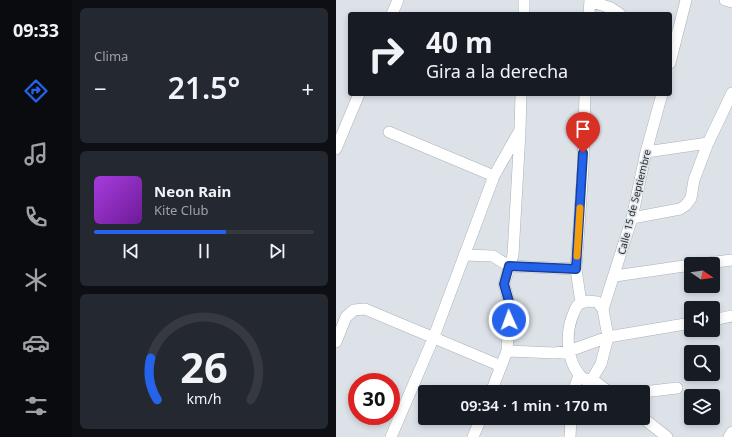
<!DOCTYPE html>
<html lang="es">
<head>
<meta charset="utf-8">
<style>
  body { margin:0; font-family:"Noto Sans",sans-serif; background:#242831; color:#f1f3f6; height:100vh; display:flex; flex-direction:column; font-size:15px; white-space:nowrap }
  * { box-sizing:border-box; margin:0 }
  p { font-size:13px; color:#9ea1a6 }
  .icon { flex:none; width:22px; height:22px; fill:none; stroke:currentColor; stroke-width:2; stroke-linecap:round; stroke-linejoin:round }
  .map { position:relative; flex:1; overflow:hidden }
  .side { display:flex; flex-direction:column; gap:8px; padding:8px; background:#0d0f14; width:264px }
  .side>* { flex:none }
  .hud { position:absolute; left:12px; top:12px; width:324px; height:84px; border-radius:4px; box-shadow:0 2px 6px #0003; background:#171b24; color:#f1f3f6; overflow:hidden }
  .needle { width:26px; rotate:103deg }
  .controls { position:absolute; left:348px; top:257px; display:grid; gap:8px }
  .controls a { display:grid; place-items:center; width:36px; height:36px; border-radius:4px; background:#171b24; box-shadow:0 2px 6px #0003; font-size:20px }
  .speed { position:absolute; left:12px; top:373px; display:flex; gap:8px; font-size:20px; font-weight:700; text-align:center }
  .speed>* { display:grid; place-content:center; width:52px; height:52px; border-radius:50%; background:#171b24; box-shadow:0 2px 6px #0003; line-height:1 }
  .speed .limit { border:6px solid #d22; background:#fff; color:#111 }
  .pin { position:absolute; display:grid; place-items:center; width:34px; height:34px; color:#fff; margin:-41px -17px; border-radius:50% 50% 50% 0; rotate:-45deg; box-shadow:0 0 4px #0007 }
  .pin .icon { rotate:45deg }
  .me { position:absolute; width:44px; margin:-22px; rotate:358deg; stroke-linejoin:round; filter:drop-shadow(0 0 3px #0008) }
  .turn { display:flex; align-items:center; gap:14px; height:84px; padding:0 12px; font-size:18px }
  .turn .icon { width:52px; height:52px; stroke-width:2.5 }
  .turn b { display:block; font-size:28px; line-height:34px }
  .big { font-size:30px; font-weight:600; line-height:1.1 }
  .side .widget { flex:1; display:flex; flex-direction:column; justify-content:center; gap:6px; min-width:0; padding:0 14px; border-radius:6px; background:#242831 }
  .side .dial { align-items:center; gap:0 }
  .dial svg { height:104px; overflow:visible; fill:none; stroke:#363941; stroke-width:7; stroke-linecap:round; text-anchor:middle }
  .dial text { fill:#f1f3f6; stroke:none }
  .song { display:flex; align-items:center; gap:12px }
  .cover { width:48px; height:48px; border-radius:6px; background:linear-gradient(135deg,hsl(280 70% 55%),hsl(280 70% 35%)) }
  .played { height:4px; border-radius:2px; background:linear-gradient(90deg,#2563eb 60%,#363941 60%) }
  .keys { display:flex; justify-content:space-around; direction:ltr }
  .heat { display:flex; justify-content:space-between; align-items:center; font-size:22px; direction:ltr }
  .trip { position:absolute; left:82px; top:385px; width:232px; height:40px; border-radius:4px; background:#171b24; box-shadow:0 2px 6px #0003; font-weight:600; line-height:40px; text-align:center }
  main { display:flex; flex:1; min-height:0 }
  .tab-bar { display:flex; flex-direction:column; width:72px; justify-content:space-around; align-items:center; background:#090b0e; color:#9ea1a6 }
  .tab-bar .icon { width:28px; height:28px }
  .tab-bar .on { color:#2563eb }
  .tab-bar b { font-size:18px; color:#f1f3f6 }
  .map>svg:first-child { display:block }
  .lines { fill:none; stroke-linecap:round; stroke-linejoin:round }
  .minor-casing { stroke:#abb1b6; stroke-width:12 }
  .minor { stroke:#fff; stroke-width:11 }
  .route-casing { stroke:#184099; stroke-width:10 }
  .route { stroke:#2563eb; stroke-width:7 }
  .slow { stroke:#f59e0b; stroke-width:7 }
  .labels { text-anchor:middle; stroke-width:3; stroke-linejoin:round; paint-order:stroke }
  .street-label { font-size:10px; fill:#2b2e30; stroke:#dce2e8 }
</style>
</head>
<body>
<main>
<nav class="tab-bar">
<b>09:33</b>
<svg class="icon on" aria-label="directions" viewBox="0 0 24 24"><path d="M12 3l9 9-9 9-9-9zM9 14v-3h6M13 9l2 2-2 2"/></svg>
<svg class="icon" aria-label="music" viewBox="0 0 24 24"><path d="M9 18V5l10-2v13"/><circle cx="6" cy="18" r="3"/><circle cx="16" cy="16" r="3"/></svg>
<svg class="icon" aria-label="phone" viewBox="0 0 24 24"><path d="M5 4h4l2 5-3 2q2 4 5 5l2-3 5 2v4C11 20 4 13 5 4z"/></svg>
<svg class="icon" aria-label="climate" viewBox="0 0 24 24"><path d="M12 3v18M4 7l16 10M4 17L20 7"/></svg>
<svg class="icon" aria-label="car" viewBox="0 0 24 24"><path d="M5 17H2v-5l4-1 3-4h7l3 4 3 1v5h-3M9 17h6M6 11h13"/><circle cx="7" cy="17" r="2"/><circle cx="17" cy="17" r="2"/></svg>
<svg class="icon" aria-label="filters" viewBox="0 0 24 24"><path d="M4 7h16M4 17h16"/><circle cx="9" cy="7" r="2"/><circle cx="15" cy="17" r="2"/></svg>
</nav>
<section class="side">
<div class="widget"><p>Clima</p>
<div class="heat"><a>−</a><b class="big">21.5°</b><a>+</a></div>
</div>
<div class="widget">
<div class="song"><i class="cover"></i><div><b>Neon Rain</b><p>Kite Club</p></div></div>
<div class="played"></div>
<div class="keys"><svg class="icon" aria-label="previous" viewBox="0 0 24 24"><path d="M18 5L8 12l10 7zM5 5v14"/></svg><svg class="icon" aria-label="pause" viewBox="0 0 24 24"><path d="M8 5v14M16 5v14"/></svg><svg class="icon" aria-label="next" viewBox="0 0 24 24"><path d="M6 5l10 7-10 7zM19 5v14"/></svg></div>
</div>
<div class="widget dial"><svg viewBox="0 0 100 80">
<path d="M14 69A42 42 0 1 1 86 69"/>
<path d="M14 69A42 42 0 0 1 9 37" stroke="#2563eb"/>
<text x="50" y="56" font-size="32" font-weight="700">26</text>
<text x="50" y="72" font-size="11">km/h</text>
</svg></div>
</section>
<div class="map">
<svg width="396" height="437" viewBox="0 0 396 437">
  <rect width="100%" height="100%" fill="#dce2e8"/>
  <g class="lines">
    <!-- minor casing -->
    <g class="minor-casing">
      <path id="minor" d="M 389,0 L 396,2
        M 254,1 L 275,8 L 284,14
        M 56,14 L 62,0
        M 188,14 L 188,0
        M 253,14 L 254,0
        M 334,63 L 350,0
        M 53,132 L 158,176
        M 0,149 L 23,94
        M 310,152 L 372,143
        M 296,218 L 344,209 L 350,205 L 355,198 L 358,180 L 372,143 L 396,93
        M 128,255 L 157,256 L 173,266 L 240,269
        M 364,264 L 396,260
        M 279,276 L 355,265
        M 252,301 L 261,302 L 267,309 L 272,337 L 265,364 L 256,379 L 249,380 C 231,366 229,337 236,317 C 238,313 239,309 241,306 C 244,303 248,302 252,301 Z
        M 245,303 L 240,269 L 247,168 L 249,94
        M 267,309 L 296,218 L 310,152 L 326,94
        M 377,320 L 396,316
        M 0,342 L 10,317 L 18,310 L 29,309 L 165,366
        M 171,351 L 219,353 L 233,351 L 272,337 L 355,323
        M 256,379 L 273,392
        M 155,392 L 171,351 L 174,305 L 168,284 L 177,255 L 184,132
        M 237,392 L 243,375
        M 307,392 L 341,388
        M 307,418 L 331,437
        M 55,437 L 97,339 L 158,176 L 184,130 L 185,94
        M 137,437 L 145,418
        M 234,437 L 235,418
        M 393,437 L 396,432"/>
    </g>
    <!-- minor -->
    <use href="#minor" class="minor"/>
  </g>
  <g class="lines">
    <!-- route casing -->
    <g class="route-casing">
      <path id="route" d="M 173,320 L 174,305 L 168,284 L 173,266 L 240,269 L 247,153"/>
    </g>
    <!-- route -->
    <use href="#route" class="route"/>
    <!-- slow -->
    <path class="slow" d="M 241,256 L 244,208"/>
  </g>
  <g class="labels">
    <!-- street labels -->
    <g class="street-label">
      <text transform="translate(298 202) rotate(-76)" y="4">Calle 15 de Septiembre</text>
    </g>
  </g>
</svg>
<div class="controls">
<a><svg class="needle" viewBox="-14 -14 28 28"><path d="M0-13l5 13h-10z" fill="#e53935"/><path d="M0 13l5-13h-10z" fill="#9ea1a6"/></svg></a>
<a><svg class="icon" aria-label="sound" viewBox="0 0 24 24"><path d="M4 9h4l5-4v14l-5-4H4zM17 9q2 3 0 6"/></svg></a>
<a><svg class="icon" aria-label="search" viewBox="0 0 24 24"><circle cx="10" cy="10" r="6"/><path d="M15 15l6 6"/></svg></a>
<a><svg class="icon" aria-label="layers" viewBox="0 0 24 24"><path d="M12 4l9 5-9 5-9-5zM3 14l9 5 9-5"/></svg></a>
</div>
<div class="speed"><div class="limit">30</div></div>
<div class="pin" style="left:247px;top:153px;background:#d93025"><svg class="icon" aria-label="arrive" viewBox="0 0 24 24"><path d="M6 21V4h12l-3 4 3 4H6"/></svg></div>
<svg class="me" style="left:173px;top:320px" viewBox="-20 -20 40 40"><circle r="17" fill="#2563eb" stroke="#fff" stroke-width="3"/><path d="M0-11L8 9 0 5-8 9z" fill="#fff"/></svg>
<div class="trip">09:34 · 1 min · 170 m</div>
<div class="hud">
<div class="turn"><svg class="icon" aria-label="right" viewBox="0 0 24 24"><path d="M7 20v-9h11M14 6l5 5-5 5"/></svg><div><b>40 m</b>Gira a la derecha</div></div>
</div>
</div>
</main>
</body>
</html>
